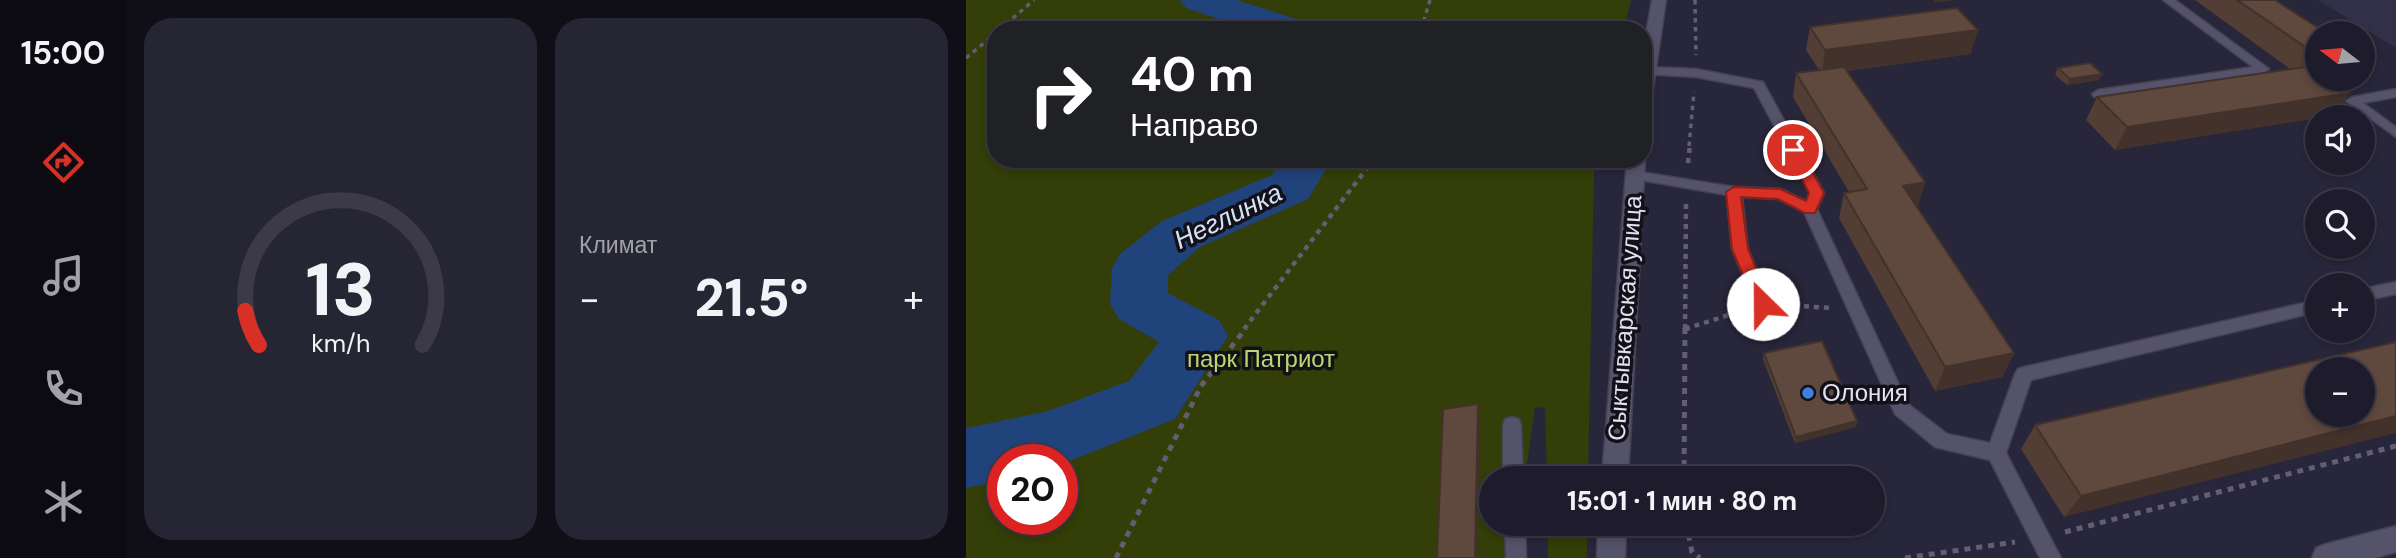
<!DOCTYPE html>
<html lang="ru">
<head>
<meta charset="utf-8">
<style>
  body { margin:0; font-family:"DM Sans",sans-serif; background:#262534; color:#f1f3f6; height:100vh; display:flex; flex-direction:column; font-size:26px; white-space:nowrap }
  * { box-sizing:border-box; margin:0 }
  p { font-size:23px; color:#a1a1a9 }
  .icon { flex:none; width:38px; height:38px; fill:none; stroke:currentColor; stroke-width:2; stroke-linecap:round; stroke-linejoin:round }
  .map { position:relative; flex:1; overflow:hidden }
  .sheet { display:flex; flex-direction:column; gap:18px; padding:18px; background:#100f18; width:840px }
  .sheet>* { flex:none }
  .top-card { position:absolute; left:21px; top:21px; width:665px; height:147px; border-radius:28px; box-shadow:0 4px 10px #0003,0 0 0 2px #3c3a48; background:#202124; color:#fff; overflow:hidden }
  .needle { width:46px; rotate:286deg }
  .fabs { position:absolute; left:1339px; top:21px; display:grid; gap:14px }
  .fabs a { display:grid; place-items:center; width:70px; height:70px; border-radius:50%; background:#1e1c2c; box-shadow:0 4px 10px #0003,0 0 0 2px #3c3a48; font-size:35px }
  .speed { position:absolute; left:21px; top:444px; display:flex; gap:14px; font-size:35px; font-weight:700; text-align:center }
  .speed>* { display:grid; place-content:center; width:91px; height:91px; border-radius:50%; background:#1e1c2c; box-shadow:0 4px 10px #0003,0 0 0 2px #3c3a48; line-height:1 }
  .speed .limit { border:10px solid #d22; background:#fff; color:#111 }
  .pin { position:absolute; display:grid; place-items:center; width:60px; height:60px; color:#fff; margin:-30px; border:4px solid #fff; border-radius:50%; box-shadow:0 2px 7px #0007 }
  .me { position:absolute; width:77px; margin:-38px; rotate:337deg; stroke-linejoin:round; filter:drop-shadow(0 0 5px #0008) }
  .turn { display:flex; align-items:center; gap:24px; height:147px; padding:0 28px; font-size:32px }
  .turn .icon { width:91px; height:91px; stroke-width:2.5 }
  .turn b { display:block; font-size:49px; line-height:60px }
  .big { font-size:52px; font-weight:800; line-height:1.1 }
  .sheet .card { flex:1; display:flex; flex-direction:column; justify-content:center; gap:10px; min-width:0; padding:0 24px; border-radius:28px; background:#262534 }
  .sheet .dial { align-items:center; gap:0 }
  .dial svg { height:182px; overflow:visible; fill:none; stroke:#3c3a48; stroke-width:7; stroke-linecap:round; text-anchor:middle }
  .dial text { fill:#f1f3f6; stroke:none }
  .heat { display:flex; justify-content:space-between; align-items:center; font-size:38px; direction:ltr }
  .sheet .tiles { flex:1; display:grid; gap:18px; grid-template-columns:repeat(2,1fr) }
  .trip { position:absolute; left:513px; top:466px; width:406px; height:70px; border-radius:35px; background:#1e1c2c; box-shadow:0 4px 10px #0003,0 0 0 2px #3c3a48; font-weight:800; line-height:70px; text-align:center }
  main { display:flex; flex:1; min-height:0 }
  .dock { display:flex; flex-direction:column; width:126px; justify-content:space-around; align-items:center; background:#0c0b12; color:#a1a1a9 }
  .dock .icon { width:49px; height:49px }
  .dock .selected { color:#d93025 }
  .dock b { font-size:32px; color:#f1f3f6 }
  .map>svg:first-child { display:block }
  .built { fill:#322f48 }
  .green { fill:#333e08; fill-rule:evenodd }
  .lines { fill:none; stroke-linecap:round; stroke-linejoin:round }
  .river { fill:#21437b; fill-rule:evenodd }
  .lane-casing { stroke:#434152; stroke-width:3 }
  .secondary-casing { stroke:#434152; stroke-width:3 }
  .path-far2 { stroke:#615f71; stroke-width:3.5; stroke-dasharray:4.5 4.5; stroke-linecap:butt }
  .path-far1 { stroke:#615f71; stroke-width:4.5; stroke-dasharray:5 5; stroke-linecap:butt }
  .path { stroke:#615f71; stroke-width:5; stroke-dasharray:6 6; stroke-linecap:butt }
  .lane { fill:#55536a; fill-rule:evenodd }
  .secondary { fill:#55536a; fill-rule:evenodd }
  .wall { fill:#523e34 }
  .shaded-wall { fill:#42322b }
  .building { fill:#5f483d; stroke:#42322b; stroke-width:2; fill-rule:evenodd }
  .route { fill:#d93025; stroke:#8d1f18; stroke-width:2 }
  .shop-dot { fill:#3f7fe0; stroke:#12111a; stroke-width:2.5 }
  .labels { text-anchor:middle; stroke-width:7; stroke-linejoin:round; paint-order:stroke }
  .street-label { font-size:24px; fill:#e2e1ee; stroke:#12111a }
  .park-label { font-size:24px; fill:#bdd770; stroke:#12111a }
  .poi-label { font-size:24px; fill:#e2e1ee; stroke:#12111a; text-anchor:start }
  .water-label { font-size:26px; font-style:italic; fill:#d7e2f3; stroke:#12111a }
</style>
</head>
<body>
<main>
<nav class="dock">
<b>15:00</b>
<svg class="icon selected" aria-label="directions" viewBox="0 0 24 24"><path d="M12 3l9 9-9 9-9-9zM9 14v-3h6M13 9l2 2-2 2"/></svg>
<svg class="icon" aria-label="music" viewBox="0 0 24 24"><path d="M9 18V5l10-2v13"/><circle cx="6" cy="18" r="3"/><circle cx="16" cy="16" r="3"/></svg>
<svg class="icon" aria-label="phone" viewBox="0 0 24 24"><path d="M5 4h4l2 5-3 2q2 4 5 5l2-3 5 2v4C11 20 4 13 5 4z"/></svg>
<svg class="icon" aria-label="climate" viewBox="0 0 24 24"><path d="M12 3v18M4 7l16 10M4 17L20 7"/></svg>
</nav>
<section class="sheet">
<div class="tiles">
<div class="card dial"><svg viewBox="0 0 100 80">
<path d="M14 69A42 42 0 1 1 86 69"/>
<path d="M14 69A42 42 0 0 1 8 54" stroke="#d93025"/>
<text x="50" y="56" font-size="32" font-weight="700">13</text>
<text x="50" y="72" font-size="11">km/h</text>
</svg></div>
<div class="card"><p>Климат</p>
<div class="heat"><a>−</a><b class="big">21.5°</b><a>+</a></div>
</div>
</div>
</section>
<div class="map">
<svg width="1430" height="558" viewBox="0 0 1430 558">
  <rect width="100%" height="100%" fill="#28263a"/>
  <!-- built -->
  <path class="built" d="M 1352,0 L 1430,0 L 1430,48 Z"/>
  <!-- green -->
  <path class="green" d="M 0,0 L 665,0 L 658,30 L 30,30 L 30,159 L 631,159 L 628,172 L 622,478 L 581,478 L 579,408 L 569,407 L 559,478 L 525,478 L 525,523 L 553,523 L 549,558 L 0,558 ZM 37,460 L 96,460 L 96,520 L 37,520 Z
    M 582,523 L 621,523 L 621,558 L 582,558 Z"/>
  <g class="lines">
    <!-- river -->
    <path class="river" d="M 214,0 L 271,0 L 339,22 L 345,30 L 285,30 L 220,8 Z
      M 317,159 L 366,159 L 342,199 L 234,247 L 202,275 L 202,293 L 253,320 L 262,336 L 209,419 L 96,464 L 96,460 L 37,460 L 37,480 L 0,488 L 0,428 L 79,412 L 163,381 L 193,342 L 153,319 L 144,304 L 146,268 L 154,254 L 196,221 L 306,175 Z"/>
    <!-- lane casing -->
    <g class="lane-casing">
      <path id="lane" d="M 1197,0 L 1209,0 L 1303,69 L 1297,73 L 1128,97 L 1126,94 L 1132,90 L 1287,67 Z
        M 681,67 L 730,69 L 797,82 L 858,193 L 851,209 L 942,404 L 981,434 L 1024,443 L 1049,374 L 1052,369 L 1058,367 L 1351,300 L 1351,312 L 1065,380 L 1040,453 L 1095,558 L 1074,558 L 1024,460 L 969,447 L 929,414 L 838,212 L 812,199 L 776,197 L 782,249 L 805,304 L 803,308 L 791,308 L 789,304 L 766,249 L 761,195 L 663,178 L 661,175 L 668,171 L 768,187 L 815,189 L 840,201 L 844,193 L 788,88 L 730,77 L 677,74 L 677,68 Z
        M 1430,89 L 1430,97 L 1397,103 L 1430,127 L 1430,137 L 1380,101 L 1386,97 Z
        M 1430,282 L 1430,294 L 1396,301 L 1396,289 Z
        M 546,417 L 553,419 L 555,425 L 557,478 L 537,478 L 537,425 L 539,419 Z
        M 539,523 L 559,523 L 560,558 L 540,558 Z"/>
    </g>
    <!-- secondary casing -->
    <g class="secondary-casing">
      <path id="secondary" d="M 686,0 L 700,0 L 685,102 L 677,107 L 677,51 Z
        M 677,156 L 679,159 L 662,478 L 636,478 L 661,159 L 677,159 Z
        M 632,523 L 660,523 L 659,558 L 631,558 Z
        M 1430,526 L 1430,552 L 1409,558 L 1346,558 L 1350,548 L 1360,544 Z"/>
    </g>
    <!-- path-far2 -->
    <path class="path-far2" d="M 729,0 L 730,55
      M 33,30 L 68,0
      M 455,30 L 464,0
      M 0,58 L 30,33
      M 723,146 L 728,92"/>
    <!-- path-far1 -->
    <path class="path-far1" d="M 722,163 L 724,145
      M 818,305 L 865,308
      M 278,329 L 408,159
      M 719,329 L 775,311
      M 719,329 L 720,203"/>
    <!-- path -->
    <path class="path" d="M 719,329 L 723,328
      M 718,478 L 719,328
      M 720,523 L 726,552 L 734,558
      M 1099,532 L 1430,446
      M 150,558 L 235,386 L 280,328
      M 939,558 L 1049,542"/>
    <!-- lane -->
    <use href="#lane" class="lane"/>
    <!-- secondary -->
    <use href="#secondary" class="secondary"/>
  </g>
  <!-- wall -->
  <path class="wall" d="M 1229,0 L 1309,0 L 1351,33 L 1351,79 L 1385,83 L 1373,85 L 1384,93 L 1367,116 L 1351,117 L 1351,118 L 1149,150 L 1120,120 L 1131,97 L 1324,69 Z
    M 844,27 L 1005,54 L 881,71 L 951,207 L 1048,353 L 1036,377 L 969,391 L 873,218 L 878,193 L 883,192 L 827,97 L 830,73 L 853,70 L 840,50 Z
    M 1092,68 L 1133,80 L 1101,85 L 1089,75 Z
    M 1430,342 L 1098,517 L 1055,449 L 1069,425 Z
    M 798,353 L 891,421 L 890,427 L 829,443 L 797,359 Z"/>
  <!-- shaded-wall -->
  <path class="shaded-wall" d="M 968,0 L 989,0 L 967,3 Z
    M 1012,30 L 1005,54 L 856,74 L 859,50 Z
    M 1136,74 L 1133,80 L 1101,85 L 1104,79 Z
    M 1358,79 L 1389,79 L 1385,83 L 1351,88 Z
    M 1384,93 L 1367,116 L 1351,117 L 1351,118 L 1149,150 L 1161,127 Z
    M 959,182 L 952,207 L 937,186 Z
    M 1048,353 L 1036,377 L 969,391 L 979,367 Z
    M 512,404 L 514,410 L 512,558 L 509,558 Z
    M 1430,416 L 1430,433 L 1098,517 L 1115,496 Z
    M 891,421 L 890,427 L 829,443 L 830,437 Z"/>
  <!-- building -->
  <path class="building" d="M 1271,0 L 1309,0 L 1360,33 L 1351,33 L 1351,55 Z
    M 991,8 L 1012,30 L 859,50 L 844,27 Z
    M 1124,63 L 1136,74 L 1104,79 L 1092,68 Z
    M 1346,66 L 1351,70 L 1351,79 L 1364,79 L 1384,93 L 1161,127 L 1131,97 Z
    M 878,67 L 959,182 L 937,186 L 1048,353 L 979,367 L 878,193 L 901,189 L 830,73 Z
    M 856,341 L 891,421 L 830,437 L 798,353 Z
    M 1430,342 L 1430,416 L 1115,496 L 1069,425 ZM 1351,369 L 1396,369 L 1396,415 L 1351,415 Z
    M 512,404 L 509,558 L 471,558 L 477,409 Z"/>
  <!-- route -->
  <path class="route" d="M 827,146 L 834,150 L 858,193 L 849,213 L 839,213 L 812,199 L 775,197 L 782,249 L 805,304 L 797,310 L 789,304 L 766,249 L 760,192 L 768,187 L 814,189 L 840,201 L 843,193 L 821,150 Z"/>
  <!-- markers -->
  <circle class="shop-dot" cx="842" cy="393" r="7"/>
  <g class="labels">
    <!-- street labels -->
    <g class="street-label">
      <text transform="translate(659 318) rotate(-86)" y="8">Сыктывкарская улица</text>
    </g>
    <!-- park labels -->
    <g class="park-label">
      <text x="295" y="367">парк Патриот</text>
    </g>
    <!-- poi labels -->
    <g class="poi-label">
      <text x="856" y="401">Олония</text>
    </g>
    <!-- water labels -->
    <g class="water-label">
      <text transform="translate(262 216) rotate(-26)" y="9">Неглинка</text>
    </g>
  </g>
</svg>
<div class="fabs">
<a><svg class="needle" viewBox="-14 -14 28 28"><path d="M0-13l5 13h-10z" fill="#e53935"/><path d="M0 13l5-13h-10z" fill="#a1a1a9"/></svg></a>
<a><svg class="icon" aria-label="sound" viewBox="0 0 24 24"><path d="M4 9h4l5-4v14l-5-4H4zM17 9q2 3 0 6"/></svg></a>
<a><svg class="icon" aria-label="search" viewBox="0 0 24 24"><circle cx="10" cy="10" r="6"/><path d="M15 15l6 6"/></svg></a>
<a>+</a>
<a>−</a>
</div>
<div class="speed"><div class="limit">20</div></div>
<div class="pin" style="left:827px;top:150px;background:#d93025"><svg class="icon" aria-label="arrive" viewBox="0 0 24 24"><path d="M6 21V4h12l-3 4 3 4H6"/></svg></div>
<svg class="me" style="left:797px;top:304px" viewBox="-20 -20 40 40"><circle r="19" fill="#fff"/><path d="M0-13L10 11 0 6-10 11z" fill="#d93025"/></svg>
<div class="trip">15:01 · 1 мин · 80 m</div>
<div class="top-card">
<div class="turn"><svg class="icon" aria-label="right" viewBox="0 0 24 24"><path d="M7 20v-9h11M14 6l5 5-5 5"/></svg><div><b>40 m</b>Направо</div></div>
</div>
</div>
</main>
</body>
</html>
